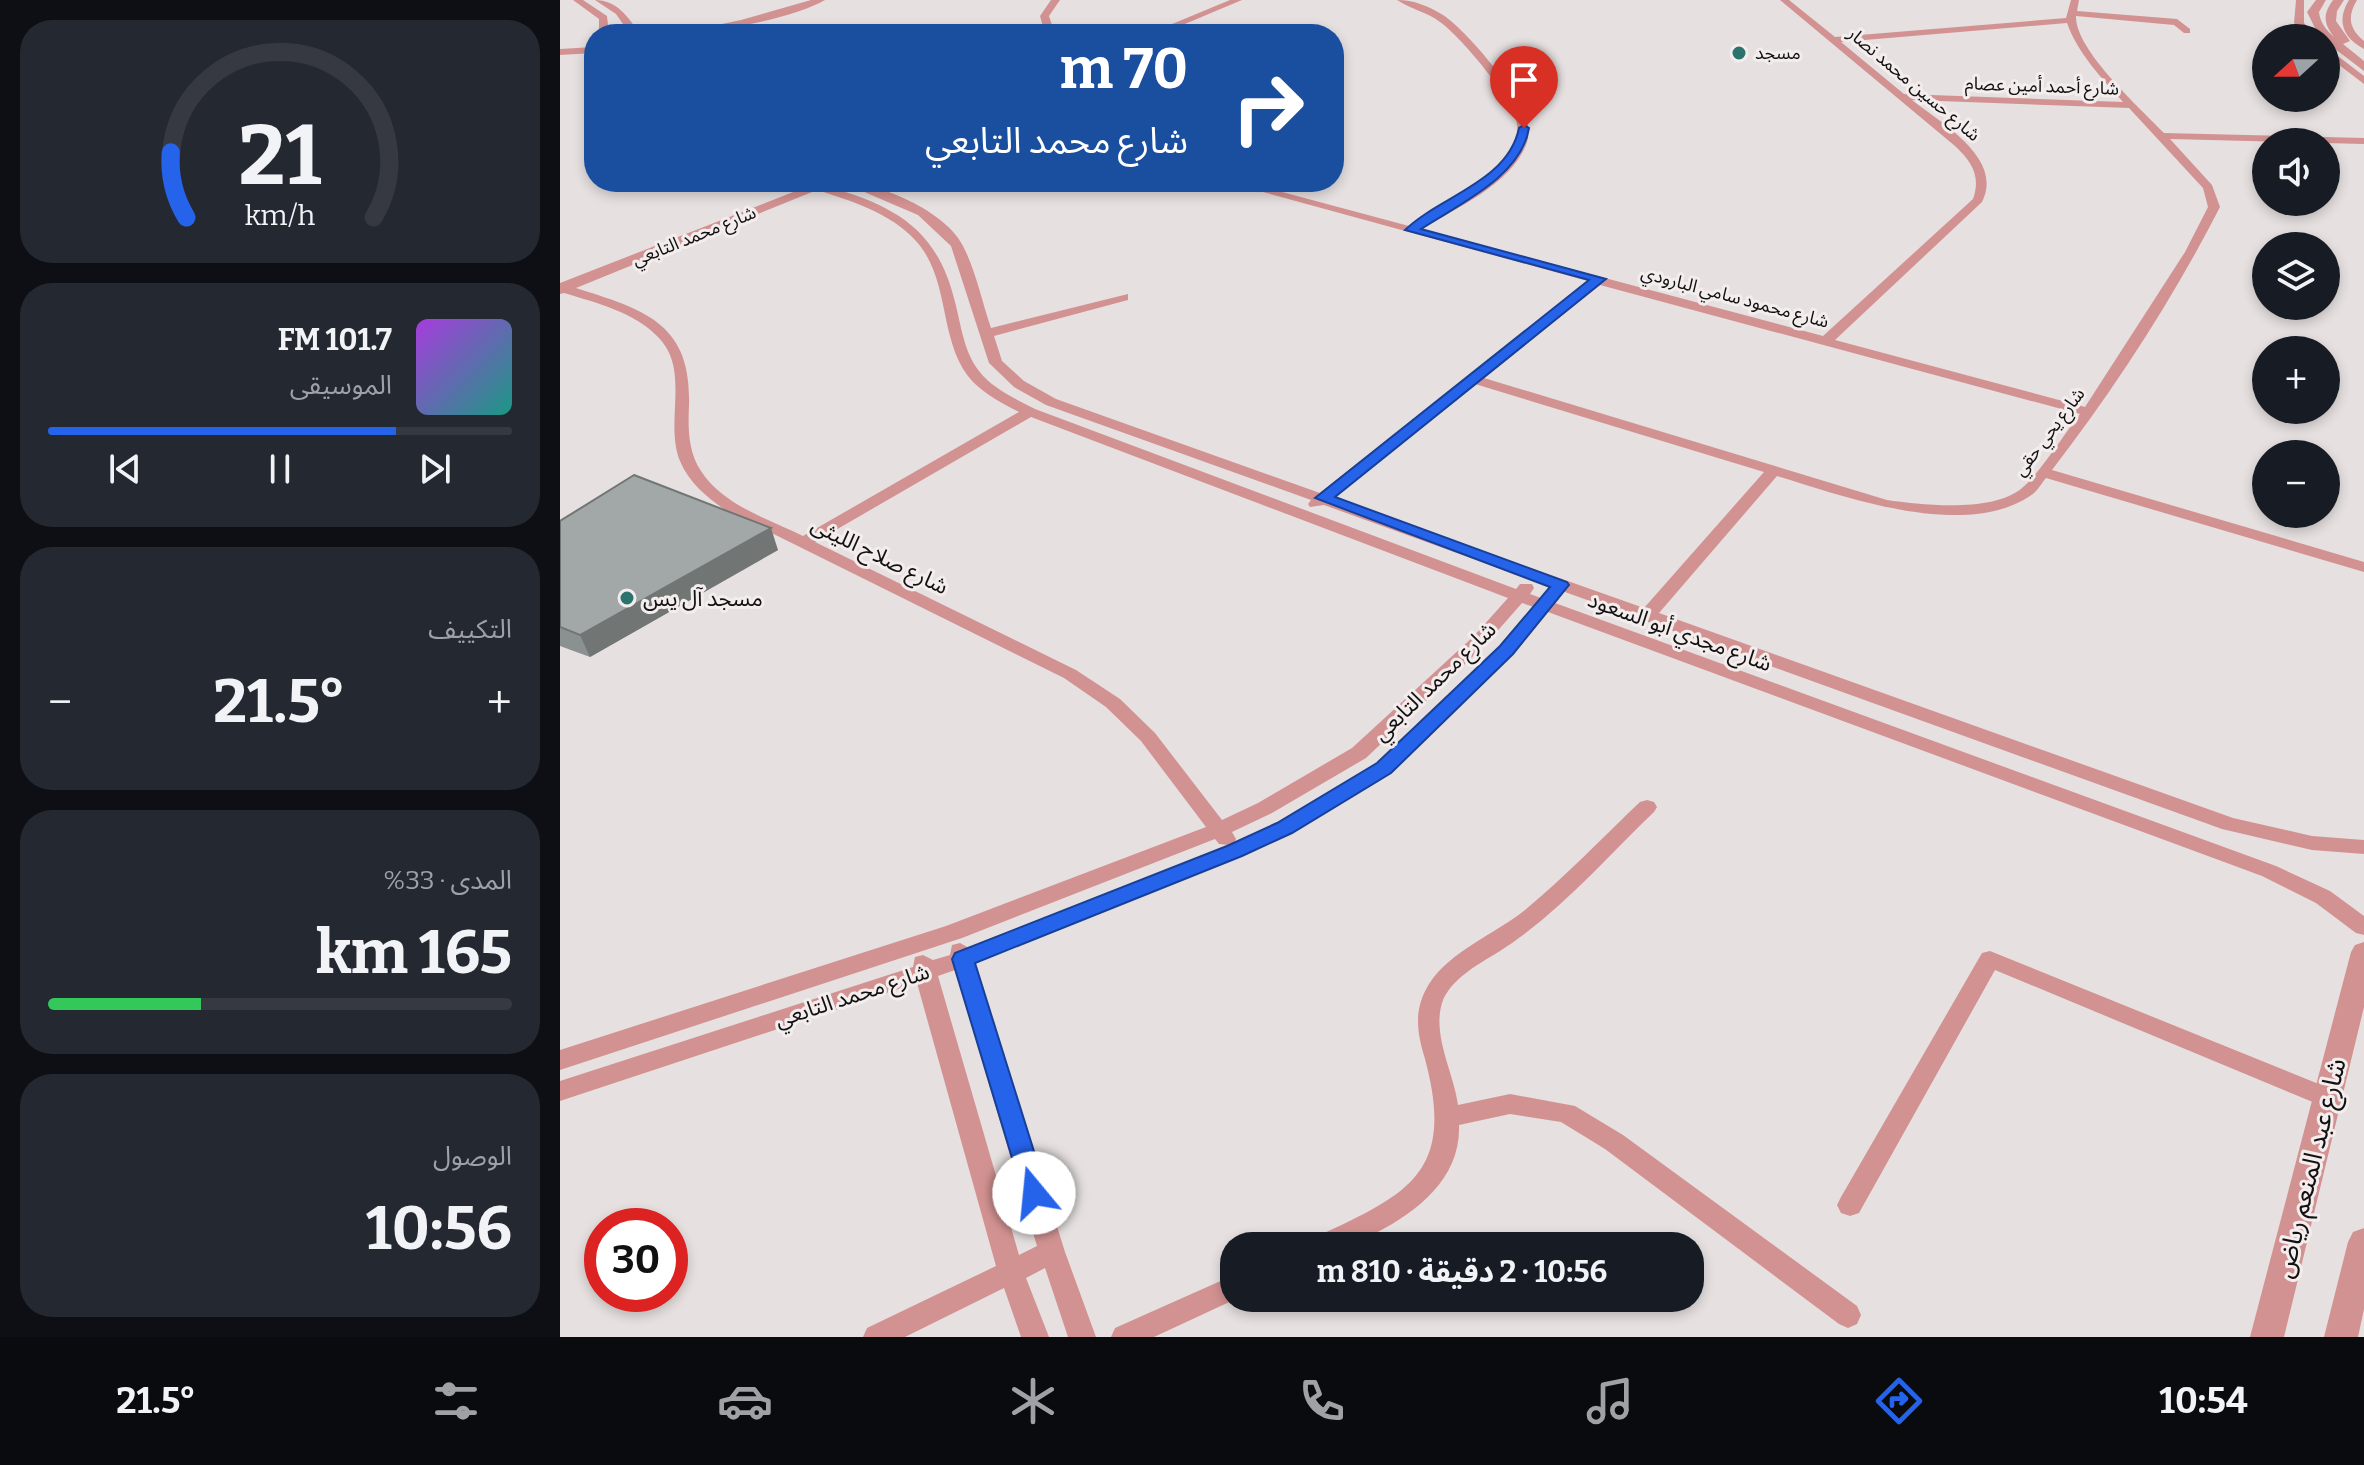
<!DOCTYPE html>
<html lang="ar">
<head>
<meta charset="utf-8">
<style>
  body { margin:0; font-family:Bitter,"Noto Sans Arabic",serif; background:#242831; color:#f1f3f6; direction:rtl; height:100vh; display:flex; flex-direction:column; font-size:30px; white-space:nowrap }
  * { box-sizing:border-box; margin:0 }
  p { font-size:26px; color:#9ea1a6 }
  .icon { flex:none; width:44px; height:44px; fill:none; stroke:currentColor; stroke-width:2; stroke-linecap:round; stroke-linejoin:round }
  .map { position:relative; flex:1; overflow:hidden; direction:ltr }
  .sheet { display:flex; flex-direction:column; gap:20px; padding:20px; background:#0d0f14; width:560px }
  .sheet>* { flex:none }
  .top-card { position:absolute; left:24px; top:24px; width:760px; height:168px; border-radius:32px; box-shadow:0 4px 12px #0003; direction:rtl; background:#1a4fa0; color:#fff; overflow:hidden }
  .needle { width:52px; rotate:249deg }
  .controls { position:absolute; left:1692px; top:24px; display:grid; gap:16px }
  .controls a { display:grid; place-items:center; width:88px; height:88px; border-radius:50%; background:#171b24; box-shadow:0 4px 12px #0003; font-size:40px }
  .speed { position:absolute; left:24px; top:1208px; display:flex; gap:16px; font-size:40px; font-weight:700; text-align:center }
  .speed>* { display:grid; place-content:center; width:104px; height:104px; border-radius:50%; background:#171b24; box-shadow:0 4px 12px #0003; line-height:1 }
  .speed .limit { border:12px solid #d22; background:#fff; color:#111 }
  .pin { position:absolute; display:grid; place-items:center; width:68px; height:68px; color:#fff; margin:-82px -34px; border-radius:50% 50% 50% 0; rotate:-45deg; box-shadow:0 0 8px #0007 }
  .pin .icon { rotate:45deg }
  .me { position:absolute; width:88px; margin:-44px; rotate:343deg; stroke-linejoin:round; filter:drop-shadow(0 0 6px #0008) }
  .turn { display:flex; align-items:center; gap:28px; height:168px; padding:0 24px; font-size:36px }
  .turn .icon { width:104px; height:104px; stroke-width:2.5 }
  .turn b { display:block; font-size:56px; line-height:68px }
  .big { font-size:60px; font-weight:700; line-height:1.1 }
  .sheet .tile { flex:1; display:flex; flex-direction:column; justify-content:center; gap:12px; min-width:0; padding:0 28px; border-radius:32px; background:#242831 }
  .sheet .dial { align-items:center; gap:0 }
  .dial svg { height:208px; overflow:visible; fill:none; stroke:#363941; stroke-width:7; stroke-linecap:round; text-anchor:middle }
  .dial text { fill:#f1f3f6; stroke:none }
  .song { display:flex; align-items:center; gap:24px }
  .cover { width:96px; height:96px; border-radius:12px; background:linear-gradient(135deg,hsl(280 70% 55%),hsl(170 70% 35%)) }
  .played { height:8px; border-radius:4px; background:linear-gradient(90deg,#2563eb 75%,#363941 75%) }
  .keys { display:flex; justify-content:space-around; direction:ltr }
  .heat { display:flex; justify-content:space-between; align-items:center; font-size:44px; direction:ltr }
  .charge { height:12px; border-radius:6px; background:linear-gradient(90deg,#34c759 33%,#363941 0) }
  .trip { position:absolute; left:660px; top:1232px; width:484px; height:80px; border-radius:32px; background:#171b24; box-shadow:0 4px 12px #0003; font-weight:700; line-height:80px; text-align:center; direction:rtl }
  .menu { display:flex; height:128px; justify-content:space-around; align-items:center; background:#090b0e; color:#9ea1a6 }
  .menu .icon { width:56px; height:56px }
  .menu .selected { color:#2563eb }
  .menu b { font-size:36px; color:#f1f3f6 }
  main { display:flex; flex:1; min-height:0 }
  .map>svg:first-child { display:block }
  .lines { fill:none; stroke-linecap:round; stroke-linejoin:round }
  .minor { fill:#d39292; fill-rule:evenodd }
  .tertiary { fill:#d39292; fill-rule:evenodd }
  .wall { fill:#8b9090 }
  .shaded-wall { fill:#717675 }
  .building { fill:#a2a8a7; stroke:#717675; stroke-width:2 }
  .route { fill:#2563eb; stroke:#184099; stroke-width:2 }
  .poi-dot { fill:#2b736d; stroke:#f3eded; stroke-width:3 }
  .labels { text-anchor:middle; stroke-width:6; stroke-linejoin:round; paint-order:stroke }
  .far-poi-label { font-size:18px; fill:#121010; stroke:#f3eded; text-anchor:start }
  .far-street-label { font-size:18px; fill:#121010; stroke:#f3eded }
  .street-label { font-size:22px; fill:#121010; stroke:#f3eded }
  .poi-label { font-size:22px; fill:#121010; stroke:#f3eded; text-anchor:start }
  .near-street-label { font-size:26px; fill:#121010; stroke:#f3eded }
</style>
</head>
<body>
<main>
<div class="map">
<svg width="1804" height="1337" viewBox="0 0 1804 1337">
  <rect width="100%" height="100%" fill="#e6e0e0"/>
  <g class="lines">
    <!-- minor -->
    <path class="minor" d="M 13,0 L 23,0 L 47,16 L 49,34 L 39,34 L 39,19 Z
      M 35,0 C 57,0 68,17 80,34 L 70,34 L 56,14 Z
      M 251,0 L 265,0 C 235,18 150,34 114,34 L 181,20 Z
      M 491,0 L 500,0 L 489,16 L 495,34 L 485,34 L 480,16 Z
      M 670,0 L 682,0 L 601,34 L 588,34 Z
      M 837,0 C 854,0 868,6 883,15 C 907,31 954,88 965,115 C 969,123 970,136 966,145 C 950,185 896,208 861,229 L 1263,336 L 1413,199 C 1421,176 1412,162 1395,146 L 1220,0 L 1229,0 L 1275,37 L 1506,18 L 1511,0 L 1519,0 L 1517,11 L 1617,19 L 1630,29 L 1630,33 L 1624,33 L 1614,25 L 1516,16 C 1515,50 1580,108 1604,133 L 1804,138 L 1804,144 L 1610,139 L 1652,185 L 1660,207 C 1613,299 1555,388 1492,470 L 1804,562 L 1804,572 L 1486,478 C 1481,484 1477,492 1470,496 C 1404,540 1285,497 1217,476 L 1099,613 L 1673,818 L 1752,836 L 1804,840 L 1804,854 L 1752,850 L 1662,829 L 764,505 L 750,507 L 748,504 L 751,500 L 486,405 L 454,387 L 429,363 L 391,246 L 358,215 L 281,182 C 318,182 386,211 403,246 C 416,271 422,302 431,328 L 568,294 L 568,300 L 434,336 L 442,361 L 464,381 L 496,399 L 760,493 L 1028,281 L 666,182 L 685,182 L 849,226 C 883,206 926,187 950,154 C 958,144 959,132 956,119 C 950,96 901,37 880,22 C 867,12 850,9 837,0 ZM 1507,23 C 1518,54 1542,78 1563,102 L 1344,94 L 1281,42 ZM 1352,100 L 1569,108 L 1643,188 L 1648,207 L 1625,252 L 1525,407 L 1275,340 L 1422,202 C 1444,158 1382,124 1352,100 ZM 1040,285 L 1520,414 C 1505,433 1479,474 1462,488 C 1433,513 1362,505 1327,500 L 924,378 ZM 915,384 L 1204,472 L 1084,608 L 774,498 Z
      M 1736,0 L 1744,0 L 1744,23 L 1757,38 L 1747,38 L 1734,23 Z
      M 1789,0 L 1797,0 C 1787,17 1789,28 1804,41 L 1804,49 C 1783,38 1776,21 1789,0 Z
      M 34,47 L 34,53 L 0,55 L 0,49 Z
      M 1766,47 L 1804,76 L 1804,84 L 1766,55 Z
      M 235,182 L 265,183 L 266,186 C 335,206 377,228 395,302 C 401,325 404,352 419,371 C 433,389 456,399 475,409 L 956,589 L 960,584 L 972,584 L 974,588 L 970,594 L 981,598 L 990,594 L 996,595 L 999,599 L 995,603 L 1716,866 L 1770,891 L 1804,916 L 1804,935 L 1796,933 L 1756,903 L 1702,876 L 988,612 L 953,654 L 831,773 L 732,833 L 682,856 L 415,963 L 505,1252 L 536,1337 L 508,1337 L 485,1268 L 466,1278 L 489,1337 L 461,1337 L 444,1288 L 345,1337 L 303,1337 L 307,1328 L 436,1266 L 357,983 L 0,1101 L 0,1081 L 353,967 L 355,957 L 363,955 L 373,960 L 390,955 L 392,945 L 400,943 L 409,948 L 668,845 L 659,844 L 655,839 L 402,938 L 0,1070 L 0,1050 L 386,926 L 646,827 L 581,741 L 546,707 L 504,678 L 165,510 C 147,497 129,483 120,461 C 104,422 131,370 98,337 C 74,312 37,303 4,293 L 0,294 L 0,283 L 246,187 ZM 257,190 C 292,201 330,213 355,240 C 392,279 377,343 413,382 C 426,395 443,404 459,412 L 243,536 C 208,519 163,505 141,471 C 128,452 128,428 129,406 C 132,323 85,310 16,288 ZM 471,417 L 948,598 L 914,636 L 792,748 L 698,803 L 662,820 L 595,733 L 560,699 L 516,670 L 255,542 ZM 962,603 L 974,607 L 941,646 L 817,763 L 718,823 L 674,843 L 676,839 L 672,832 L 712,813 L 806,758 L 926,644 ZM 395,970 L 477,1246 L 459,1255 L 378,976 Z
      M 1087,800 L 1094,802 L 1097,807 L 1094,812 C 1045,859 998,914 940,951 C 919,964 890,979 882,1003 C 872,1036 894,1073 898,1105 L 950,1094 L 1015,1106 L 1063,1135 L 1297,1306 L 1301,1315 L 1297,1324 L 1288,1328 L 1279,1324 L 1045,1149 L 1001,1122 L 950,1114 L 899,1125 C 901,1178 858,1211 816,1233 C 808,1237 797,1245 788,1246 C 776,1248 762,1246 750,1246 L 754,1238 C 848,1194 896,1174 865,1059 C 857,1032 853,1010 869,984 C 890,951 935,934 965,910 C 1005,877 1042,838 1080,802 Z
      M 1430,951 L 1776,1091 L 1780,1098 L 1776,1105 L 1768,1108 L 1760,1105 L 1435,970 L 1299,1213 L 1290,1216 L 1281,1213 L 1277,1205 L 1281,1197 L 1422,953 Z
      M 674,1275 L 674,1298 L 678,1298 L 594,1337 L 551,1337 L 555,1328 Z"/>
    <!-- tertiary -->
    <path class="tertiary" d="M 1756,0 L 1766,0 L 1759,12 C 1760,22 1766,30 1774,37 C 1763,23 1763,14 1773,0 L 1784,0 L 1777,11 L 1776,21 L 1790,41 L 1783,44 L 1804,61 L 1804,71 L 1766,42 L 1766,38 L 1759,36 L 1747,12 Z
      M 1804,942 L 1804,1007 L 1724,1337 L 1690,1337 L 1791,952 L 1795,945 Z
      M 1804,1228 L 1804,1309 L 1798,1337 L 1764,1337 L 1788,1242 L 1793,1232 Z"/>
  </g>
  <!-- wall -->
  <path class="wall" d="M 0,521 L 218,550 L 30,657 L 0,646 Z"/>
  <!-- shaded-wall -->
  <path class="shaded-wall" d="M 211,528 L 218,550 L 30,657 L 20,635 Z"/>
  <!-- building -->
  <path class="building" d="M 74,475 L 211,528 L 20,635 L 0,627 L 0,521 Z"/>
  <!-- route -->
  <path class="route" d="M 964,125 L 969,128 C 961,177 899,204 861,229 L 1046,279 L 775,497 L 1007,582 L 1009,585 L 953,654 L 831,773 L 732,833 L 682,856 L 415,963 L 487,1193 L 483,1201 L 474,1204 L 465,1201 L 392,959 L 395,953 L 667,846 L 717,823 L 817,763 L 940,646 L 990,587 L 755,498 L 1029,280 L 845,230 C 880,196 948,182 959,128 Z"/>
  <!-- markers -->
  <g class="poi-dot">
    <circle cx="1179" cy="53" r="8"/>
    <circle cx="67" cy="598" r="8"/>
  </g>
  <g class="labels">
    <!-- far-poi labels -->
    <g class="far-poi-label">
      <text x="1195" y="59">مسجد</text>
    </g>
    <!-- far-street labels -->
    <g class="far-street-label">
      <text transform="translate(1354 84) rotate(40)" y="6">شارع حسين محمد نصار</text>
      <text transform="translate(1482 86) rotate(2)" y="6">شارع أحمد أمين عصام</text>
      <text transform="translate(134 236) rotate(-22)" y="6">شارع محمد التابعي</text>
      <text transform="translate(1175 297) rotate(15)" y="6">شارع محمود سامي البارودي</text>
      <text transform="translate(1489 432) rotate(-53)" y="6">شارع يحي حقي</text>
    </g>
    <!-- street labels -->
    <g class="street-label">
      <text transform="translate(320 555) rotate(26)" y="8">شارع صلاح الليثى</text>
      <text transform="translate(1120 631) rotate(20)" y="8">شارع مجدي أبو السعود</text>
      <text transform="translate(874 681) rotate(-44)" y="8">شارع محمد التابعي</text>
      <text transform="translate(292 995) rotate(-18)" y="8">شارع محمد التابعي</text>
    </g>
    <!-- poi labels -->
    <g class="poi-label">
      <text x="83" y="606">مسجد آل يس</text>
    </g>
    <!-- near-street labels -->
    <g class="near-street-label">
      <text transform="translate(1750 1168) rotate(-76)" y="9">شارع عبد المنعم رياض</text>
    </g>
  </g>
</svg>
<div class="controls">
<a><svg class="needle" viewBox="-14 -14 28 28"><path d="M0-13l5 13h-10z" fill="#e53935"/><path d="M0 13l5-13h-10z" fill="#9ea1a6"/></svg></a>
<a><svg class="icon" aria-label="sound" viewBox="0 0 24 24"><path d="M4 9h4l5-4v14l-5-4H4zM17 9q2 3 0 6"/></svg></a>
<a><svg class="icon" aria-label="layers" viewBox="0 0 24 24"><path d="M12 4l9 5-9 5-9-5zM3 14l9 5 9-5"/></svg></a>
<a>+</a>
<a>−</a>
</div>
<div class="speed"><div class="limit">30</div></div>
<div class="pin" style="left:964px;top:128px;background:#d93025"><svg class="icon" aria-label="arrive" viewBox="0 0 24 24"><path d="M6 21V4h12l-3 4 3 4H6"/></svg></div>
<svg class="me" style="left:474px;top:1193px" viewBox="-20 -20 40 40"><circle r="19" fill="#fff"/><path d="M0-13L10 11 0 6-10 11z" fill="#2563eb"/></svg>
<div class="trip">10:56 · 2 دقيقة · 810 m</div>
<div class="top-card">
<div class="turn"><svg class="icon" aria-label="right" viewBox="0 0 24 24"><path d="M7 20v-9h11M14 6l5 5-5 5"/></svg><div><b>70 m</b>شارع محمد التابعي</div></div>
</div>
</div>
<section class="sheet">
<div class="tile dial"><svg viewBox="0 0 100 80">
<path d="M14 69A42 42 0 1 1 86 69"/>
<path d="M14 69A42 42 0 0 1 8 44" stroke="#2563eb"/>
<text x="50" y="56" font-size="32" font-weight="700">21</text>
<text x="50" y="72" font-size="11">km/h</text>
</svg></div>
<div class="tile">
<div class="song"><i class="cover"></i><div><b>101.7 FM</b><p>الموسيقى</p></div></div>
<div class="played"></div>
<div class="keys"><svg class="icon" aria-label="previous" viewBox="0 0 24 24"><path d="M18 5L8 12l10 7zM5 5v14"/></svg><svg class="icon" aria-label="pause" viewBox="0 0 24 24"><path d="M8 5v14M16 5v14"/></svg><svg class="icon" aria-label="next" viewBox="0 0 24 24"><path d="M6 5l10 7-10 7zM19 5v14"/></svg></div>
</div>
<div class="tile"><p>التكييف</p>
<div class="heat"><a>−</a><b class="big">21.5°</b><a>+</a></div>
</div>
<div class="tile"><p>المدى · 33%</p><b class="big">165 km</b><div class="charge"></div></div>
<div class="tile"><p>الوصول</p><b class="big">10:56</b></div>
</section>
</main>
<nav class="menu">
<b>10:54</b>
<svg class="icon selected" aria-label="directions" viewBox="0 0 24 24"><path d="M12 3l9 9-9 9-9-9zM9 14v-3h6M13 9l2 2-2 2"/></svg>
<svg class="icon" aria-label="music" viewBox="0 0 24 24"><path d="M9 18V5l10-2v13"/><circle cx="6" cy="18" r="3"/><circle cx="16" cy="16" r="3"/></svg>
<svg class="icon" aria-label="phone" viewBox="0 0 24 24"><path d="M5 4h4l2 5-3 2q2 4 5 5l2-3 5 2v4C11 20 4 13 5 4z"/></svg>
<svg class="icon" aria-label="climate" viewBox="0 0 24 24"><path d="M12 3v18M4 7l16 10M4 17L20 7"/></svg>
<svg class="icon" aria-label="car" viewBox="0 0 24 24"><path d="M5 17H2v-5l4-1 3-4h7l3 4 3 1v5h-3M9 17h6M6 11h13"/><circle cx="7" cy="17" r="2"/><circle cx="17" cy="17" r="2"/></svg>
<svg class="icon" aria-label="filters" viewBox="0 0 24 24"><path d="M4 7h16M4 17h16"/><circle cx="9" cy="7" r="2"/><circle cx="15" cy="17" r="2"/></svg>
<b>21.5°</b>
</nav>
</body>
</html>
